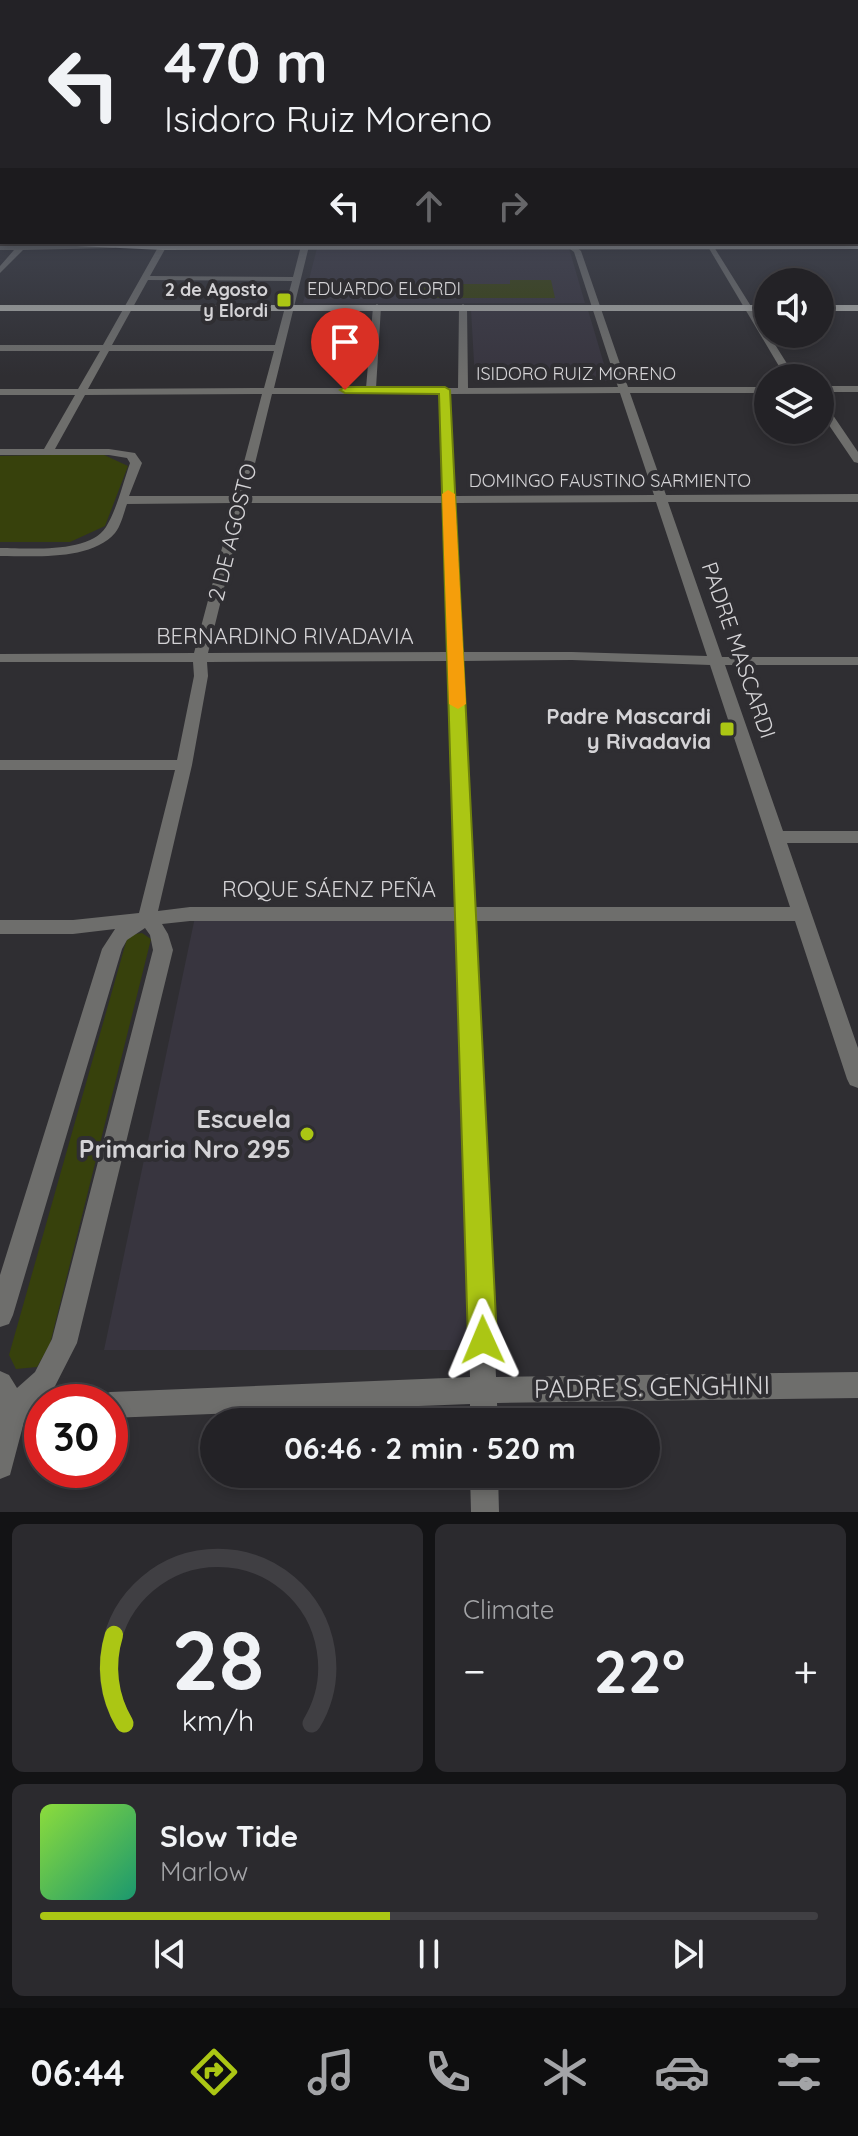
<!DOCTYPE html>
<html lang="en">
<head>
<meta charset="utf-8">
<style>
  body { margin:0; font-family:Quicksand,sans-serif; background:#2b2a2e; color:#f1f3f6; height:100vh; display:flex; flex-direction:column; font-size:30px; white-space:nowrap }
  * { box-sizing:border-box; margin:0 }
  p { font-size:26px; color:#a3a4a7 }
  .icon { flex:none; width:44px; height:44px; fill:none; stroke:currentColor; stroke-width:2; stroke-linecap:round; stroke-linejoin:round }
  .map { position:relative; height:1512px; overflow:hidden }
  .drawer { display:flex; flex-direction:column; gap:12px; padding:12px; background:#131315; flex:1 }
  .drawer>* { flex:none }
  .banner { position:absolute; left:0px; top:0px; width:858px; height:244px; box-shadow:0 4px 12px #0003,0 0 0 2px #403f43; background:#232226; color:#f1f3f6; overflow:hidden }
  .fabs { position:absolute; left:754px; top:268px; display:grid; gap:16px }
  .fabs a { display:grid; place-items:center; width:80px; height:80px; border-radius:50%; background:#232226; box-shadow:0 4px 12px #0003,0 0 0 2px #403f43; font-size:40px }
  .speed { position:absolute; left:24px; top:1384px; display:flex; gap:16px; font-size:40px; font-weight:700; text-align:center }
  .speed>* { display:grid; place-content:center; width:104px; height:104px; border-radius:50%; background:#232226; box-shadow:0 4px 12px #0003,0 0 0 2px #403f43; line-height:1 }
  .speed .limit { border:12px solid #d22; background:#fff; color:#111 }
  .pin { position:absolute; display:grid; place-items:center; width:68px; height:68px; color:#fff; margin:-82px -34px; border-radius:50% 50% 50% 0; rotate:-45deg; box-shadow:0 0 8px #0007 }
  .pin .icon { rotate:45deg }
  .me { position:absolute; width:88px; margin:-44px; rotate:359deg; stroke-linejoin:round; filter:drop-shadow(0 0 6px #0008) }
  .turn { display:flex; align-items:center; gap:28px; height:168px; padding:0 32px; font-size:36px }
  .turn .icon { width:104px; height:104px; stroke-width:2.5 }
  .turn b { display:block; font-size:56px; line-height:68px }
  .lanes { display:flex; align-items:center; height:76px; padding:0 32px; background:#0003; justify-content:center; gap:40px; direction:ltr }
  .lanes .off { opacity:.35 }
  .big { font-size:60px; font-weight:700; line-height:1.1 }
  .drawer .card { flex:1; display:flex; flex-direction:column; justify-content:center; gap:12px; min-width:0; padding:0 28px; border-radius:12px; background:#2b2a2e }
  .drawer .dial { align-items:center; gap:0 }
  .dial svg { height:208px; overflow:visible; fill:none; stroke:#403f43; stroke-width:7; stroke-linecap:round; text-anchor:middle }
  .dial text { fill:#f1f3f6; stroke:none }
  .song { display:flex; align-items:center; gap:24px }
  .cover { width:96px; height:96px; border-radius:12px; background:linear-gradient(135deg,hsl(90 70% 55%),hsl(160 70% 35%)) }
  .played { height:8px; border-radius:4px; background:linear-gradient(90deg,#abc614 45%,#403f43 45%) }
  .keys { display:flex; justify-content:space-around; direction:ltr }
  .heat { display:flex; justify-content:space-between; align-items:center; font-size:44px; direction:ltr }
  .drawer .tiles { flex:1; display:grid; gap:12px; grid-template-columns:1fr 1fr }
  .card:last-child { grid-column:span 2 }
  .trip { position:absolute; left:200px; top:1408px; width:460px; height:80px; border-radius:40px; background:#232226; box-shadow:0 4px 12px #0003,0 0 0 2px #403f43; font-weight:700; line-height:80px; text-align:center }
  .tabs { display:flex; height:128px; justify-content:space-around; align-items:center; background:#0e0e0f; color:#a3a4a7 }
  .tabs .icon { width:56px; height:56px }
  .tabs .selected { color:#abc614 }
  .tabs b { font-size:36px; color:#f1f3f6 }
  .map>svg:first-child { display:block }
  .built { fill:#38353f }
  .green { fill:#37410c }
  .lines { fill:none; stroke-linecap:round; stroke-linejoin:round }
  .minor { fill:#6e6e6c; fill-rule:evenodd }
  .primary { fill:#acada9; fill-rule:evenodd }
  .route { fill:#abc614; stroke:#6f810d; stroke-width:2 }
  .slow { fill:#f59e0b }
  .poi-dot { fill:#abc614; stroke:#2f2e32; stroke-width:3 }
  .labels { text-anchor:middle; stroke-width:8; stroke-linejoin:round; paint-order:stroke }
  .far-street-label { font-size:18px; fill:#d4d3d6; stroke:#2f2e32 }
  .far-poi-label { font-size:18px; font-weight:bold; fill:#d4d3d6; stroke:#2f2e32; text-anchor:end }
  .street-label { font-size:22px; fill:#d4d3d6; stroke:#2f2e32 }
  .poi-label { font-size:22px; font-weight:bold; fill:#d4d3d6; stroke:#2f2e32; text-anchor:end }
  .near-poi-label { font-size:26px; font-weight:bold; fill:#d4d3d6; stroke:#2f2e32; text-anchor:end }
  .near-street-label { font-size:26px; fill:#d4d3d6; stroke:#2f2e32 }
</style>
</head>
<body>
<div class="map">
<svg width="858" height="1512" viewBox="0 0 858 1512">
  <rect width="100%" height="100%" fill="#2f2e32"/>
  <!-- built -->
  <path class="built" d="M 317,248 L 569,248 L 585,303 L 303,303 Z
    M 471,310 L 588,310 L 609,381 L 475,380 Z
    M 195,917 L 459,917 L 470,1350 L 104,1350 Z"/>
  <!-- green -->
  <path class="green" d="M 510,280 L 551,280 L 555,298 L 410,298 L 411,284 L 510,284 Z
    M 102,454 L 128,466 L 105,526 L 70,542 L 0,542 L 0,456 Z
    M 142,933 L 151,939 L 50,1344 L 37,1367 L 16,1369 L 9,1355 L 128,935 Z"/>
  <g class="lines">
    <!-- minor -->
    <path class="minor" d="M 0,188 L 2,189 L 2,193 L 0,192 Z
      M 856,196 L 858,196 L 858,200 L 856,200 Z
      M 0,204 L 2,204 L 0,211 Z
      M 161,242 L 169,242 L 150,276 L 293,277 L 302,242 L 310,242 L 274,388 L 366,388 L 373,307 L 377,304 L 381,307 L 376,388 L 458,388 L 459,307 L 463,304 L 467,307 L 468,388 L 618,387 L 574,252 L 561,242 L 570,242 L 581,251 L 628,387 L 768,387 L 768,393 L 630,393 L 666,495 L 858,494 L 858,502 L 668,502 L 722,657 L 858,657 L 858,665 L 725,665 L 783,831 L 858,831 L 858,843 L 787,843 L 858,1048 L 858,1088 L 850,1085 L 847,1079 L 795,921 L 476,921 L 496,1377 L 858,1372 L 858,1398 L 497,1403 L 498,1422 L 470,1422 L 470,1404 L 110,1418 L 110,1402 L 98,1402 L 101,1396 L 110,1392 L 470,1377 L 457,921 L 190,921 L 162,924 L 168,934 L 173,950 L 77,1343 L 53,1390 L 47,1397 L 53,1402 L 42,1402 L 42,1421 L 24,1422 L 10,1475 L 0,1479 L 0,1371 L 9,1375 L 17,1388 L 35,1372 L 52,1339 L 153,950 L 150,935 L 145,928 L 127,940 L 122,949 L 13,1315 L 9,1324 L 0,1327 L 0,1275 L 102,949 L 115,929 L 73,934 L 0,934 L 0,920 L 73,920 L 139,913 L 175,770 L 0,770 L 0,760 L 177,760 L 194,676 L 193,662 L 0,662 L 0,654 L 194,653 L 234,503 L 127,504 C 124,512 121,526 115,533 C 91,561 33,556 0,556 L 0,548 C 28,548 89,554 106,527 C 117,509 123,483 130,463 L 127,458 L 109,455 L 0,455 L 0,449 L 44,449 L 75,395 L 0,395 L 0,389 L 78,389 L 100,351 L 0,351 L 0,345 L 103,345 ZM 148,280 L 292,281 L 275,345 L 112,345 ZM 109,351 L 274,351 L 264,388 L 88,389 ZM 620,393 L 654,495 L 455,496 L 450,394 ZM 262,394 L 235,496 L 129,496 L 142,463 L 135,453 L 109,449 L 55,449 L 85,395 ZM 272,394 L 440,394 L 444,496 L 247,496 ZM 656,502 L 707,656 L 572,652 L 463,652 L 456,503 ZM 245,503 L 444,503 L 449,652 L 208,653 ZM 572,660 L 710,665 L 790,907 L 476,907 L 463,661 ZM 449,661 L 457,907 L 190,907 L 158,911 L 192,765 L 208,676 L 207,662 Z
      M 112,244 L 115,248 L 23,250 L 0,273 L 0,266 L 14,250 L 0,250 L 0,246 Z
      M 707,245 L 714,247 L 796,378 L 786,378 Z
      M 820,386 L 858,386 L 858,392 L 820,392 Z
      M 820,401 L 824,402 L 858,452 L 858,463 L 854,462 L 820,412 Z
      M 470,1474 L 498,1474 L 499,1512 L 471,1512 Z"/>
    <!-- primary -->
    <path class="primary" d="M 0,225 L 2,226 L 2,232 L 0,231 Z
      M 50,242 L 858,243 L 858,249 L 163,250 L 55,245 Z
      M 0,305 L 768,305 L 768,311 L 0,311 Z
      M 820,305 L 858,305 L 858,311 L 820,311 Z"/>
  </g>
  <!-- sky -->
  <linearGradient id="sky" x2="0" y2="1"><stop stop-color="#1a191c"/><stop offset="0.44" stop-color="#474c5a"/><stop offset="1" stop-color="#474c5a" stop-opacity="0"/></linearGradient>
  <rect width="858" height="376" fill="url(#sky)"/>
  <!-- route -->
  <path class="route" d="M 445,387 L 450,390 L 497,1340 L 493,1350 L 483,1354 L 472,1350 L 468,1340 L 439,394 L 345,393 L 340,390 L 345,387 Z"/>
  <!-- slow -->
  <path class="slow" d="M 448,490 L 455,494 L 466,704 L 458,709 L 449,704 L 442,494 Z"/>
  <!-- markers -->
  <g class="poi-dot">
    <rect x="276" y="292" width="16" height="16" rx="4"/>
    <rect x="719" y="721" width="16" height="16" rx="4"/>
    <circle cx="307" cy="1134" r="8"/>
  </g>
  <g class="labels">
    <!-- far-street labels -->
    <g class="far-street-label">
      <text x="384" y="295">EDUARDO ELORDI</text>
      <text x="576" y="380">ISIDORO RUIZ MORENO</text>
      <text x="610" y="487">DOMINGO FAUSTINO SARMIENTO</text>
    </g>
    <!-- far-poi labels -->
    <g class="far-poi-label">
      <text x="268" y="296">2 de Agosto<tspan x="268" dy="21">y Elordi</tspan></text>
    </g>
    <!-- street labels -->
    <g class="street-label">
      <text transform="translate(232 532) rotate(-76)" y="8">2 DE AGOSTO</text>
      <text x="285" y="644">BERNARDINO RIVADAVIA</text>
      <text transform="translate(739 650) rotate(71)" y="8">PADRE MASCARDI</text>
      <text x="329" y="897">ROQUE SÁENZ PEÑA</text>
    </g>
    <!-- poi labels -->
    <g class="poi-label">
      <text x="711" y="724">Padre Mascardi<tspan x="711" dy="25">y Rivadavia</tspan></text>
    </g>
    <!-- near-poi labels -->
    <g class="near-poi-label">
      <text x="291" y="1128">Escuela<tspan x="291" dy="30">Primaria Nro 295</tspan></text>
    </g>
    <!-- near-street labels -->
    <g class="near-street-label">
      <text transform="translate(652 1387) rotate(-1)" y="9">PADRE S. GENGHINI</text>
    </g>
  </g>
</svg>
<div class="fabs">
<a><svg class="icon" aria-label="sound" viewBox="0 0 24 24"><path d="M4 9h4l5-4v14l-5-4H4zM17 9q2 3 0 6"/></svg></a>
<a><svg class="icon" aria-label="layers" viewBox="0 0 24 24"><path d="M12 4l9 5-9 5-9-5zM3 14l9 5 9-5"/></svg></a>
</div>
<div class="speed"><div class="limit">30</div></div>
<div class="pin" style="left:345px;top:390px;background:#d93025"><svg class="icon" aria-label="arrive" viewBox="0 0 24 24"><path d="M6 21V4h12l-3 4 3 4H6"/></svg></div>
<svg class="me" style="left:483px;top:1340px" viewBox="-20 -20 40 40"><path d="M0-17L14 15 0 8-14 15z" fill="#abc614" stroke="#fff" stroke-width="4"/></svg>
<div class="trip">06:46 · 2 min · 520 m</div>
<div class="banner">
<div class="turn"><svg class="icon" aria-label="left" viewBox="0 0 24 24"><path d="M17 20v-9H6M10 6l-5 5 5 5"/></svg><div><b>470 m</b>Isidoro Ruiz Moreno</div></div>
<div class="lanes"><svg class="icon" aria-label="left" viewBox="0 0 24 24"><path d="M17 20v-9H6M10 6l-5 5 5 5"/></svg><svg class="icon off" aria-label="ahead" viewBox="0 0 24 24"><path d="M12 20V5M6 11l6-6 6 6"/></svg><svg class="icon off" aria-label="right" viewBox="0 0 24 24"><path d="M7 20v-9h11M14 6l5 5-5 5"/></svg></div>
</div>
</div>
<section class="drawer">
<div class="tiles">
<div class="card dial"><svg viewBox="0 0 100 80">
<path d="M14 69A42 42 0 1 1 86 69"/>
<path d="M14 69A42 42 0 0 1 10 35" stroke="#abc614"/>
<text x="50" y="56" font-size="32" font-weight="700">28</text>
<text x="50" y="72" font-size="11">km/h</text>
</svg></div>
<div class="card"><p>Climate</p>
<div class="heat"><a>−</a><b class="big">22°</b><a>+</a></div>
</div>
<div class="card">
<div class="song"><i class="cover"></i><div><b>Slow Tide</b><p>Marlow</p></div></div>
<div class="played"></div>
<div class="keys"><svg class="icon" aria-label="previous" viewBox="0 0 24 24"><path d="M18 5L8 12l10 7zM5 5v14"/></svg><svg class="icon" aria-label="pause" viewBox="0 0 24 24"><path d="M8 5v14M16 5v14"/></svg><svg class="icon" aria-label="next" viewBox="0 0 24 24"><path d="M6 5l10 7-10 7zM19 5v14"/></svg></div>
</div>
</div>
</section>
<nav class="tabs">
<b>06:44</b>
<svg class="icon selected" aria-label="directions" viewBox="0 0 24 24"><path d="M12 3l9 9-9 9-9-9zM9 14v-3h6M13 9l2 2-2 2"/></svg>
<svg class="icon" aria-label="music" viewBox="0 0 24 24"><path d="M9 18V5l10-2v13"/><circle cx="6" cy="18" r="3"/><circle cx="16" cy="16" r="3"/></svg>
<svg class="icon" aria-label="phone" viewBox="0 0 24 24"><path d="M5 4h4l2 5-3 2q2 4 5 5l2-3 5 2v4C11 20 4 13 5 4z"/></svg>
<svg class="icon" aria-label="climate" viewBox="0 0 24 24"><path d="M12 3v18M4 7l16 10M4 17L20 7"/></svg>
<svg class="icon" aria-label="car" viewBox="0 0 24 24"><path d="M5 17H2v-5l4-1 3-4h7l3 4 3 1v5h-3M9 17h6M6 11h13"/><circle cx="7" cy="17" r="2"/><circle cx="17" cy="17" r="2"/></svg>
<svg class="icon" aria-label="filters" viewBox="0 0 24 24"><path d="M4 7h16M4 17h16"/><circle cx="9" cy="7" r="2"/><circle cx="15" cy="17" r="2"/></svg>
</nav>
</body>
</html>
